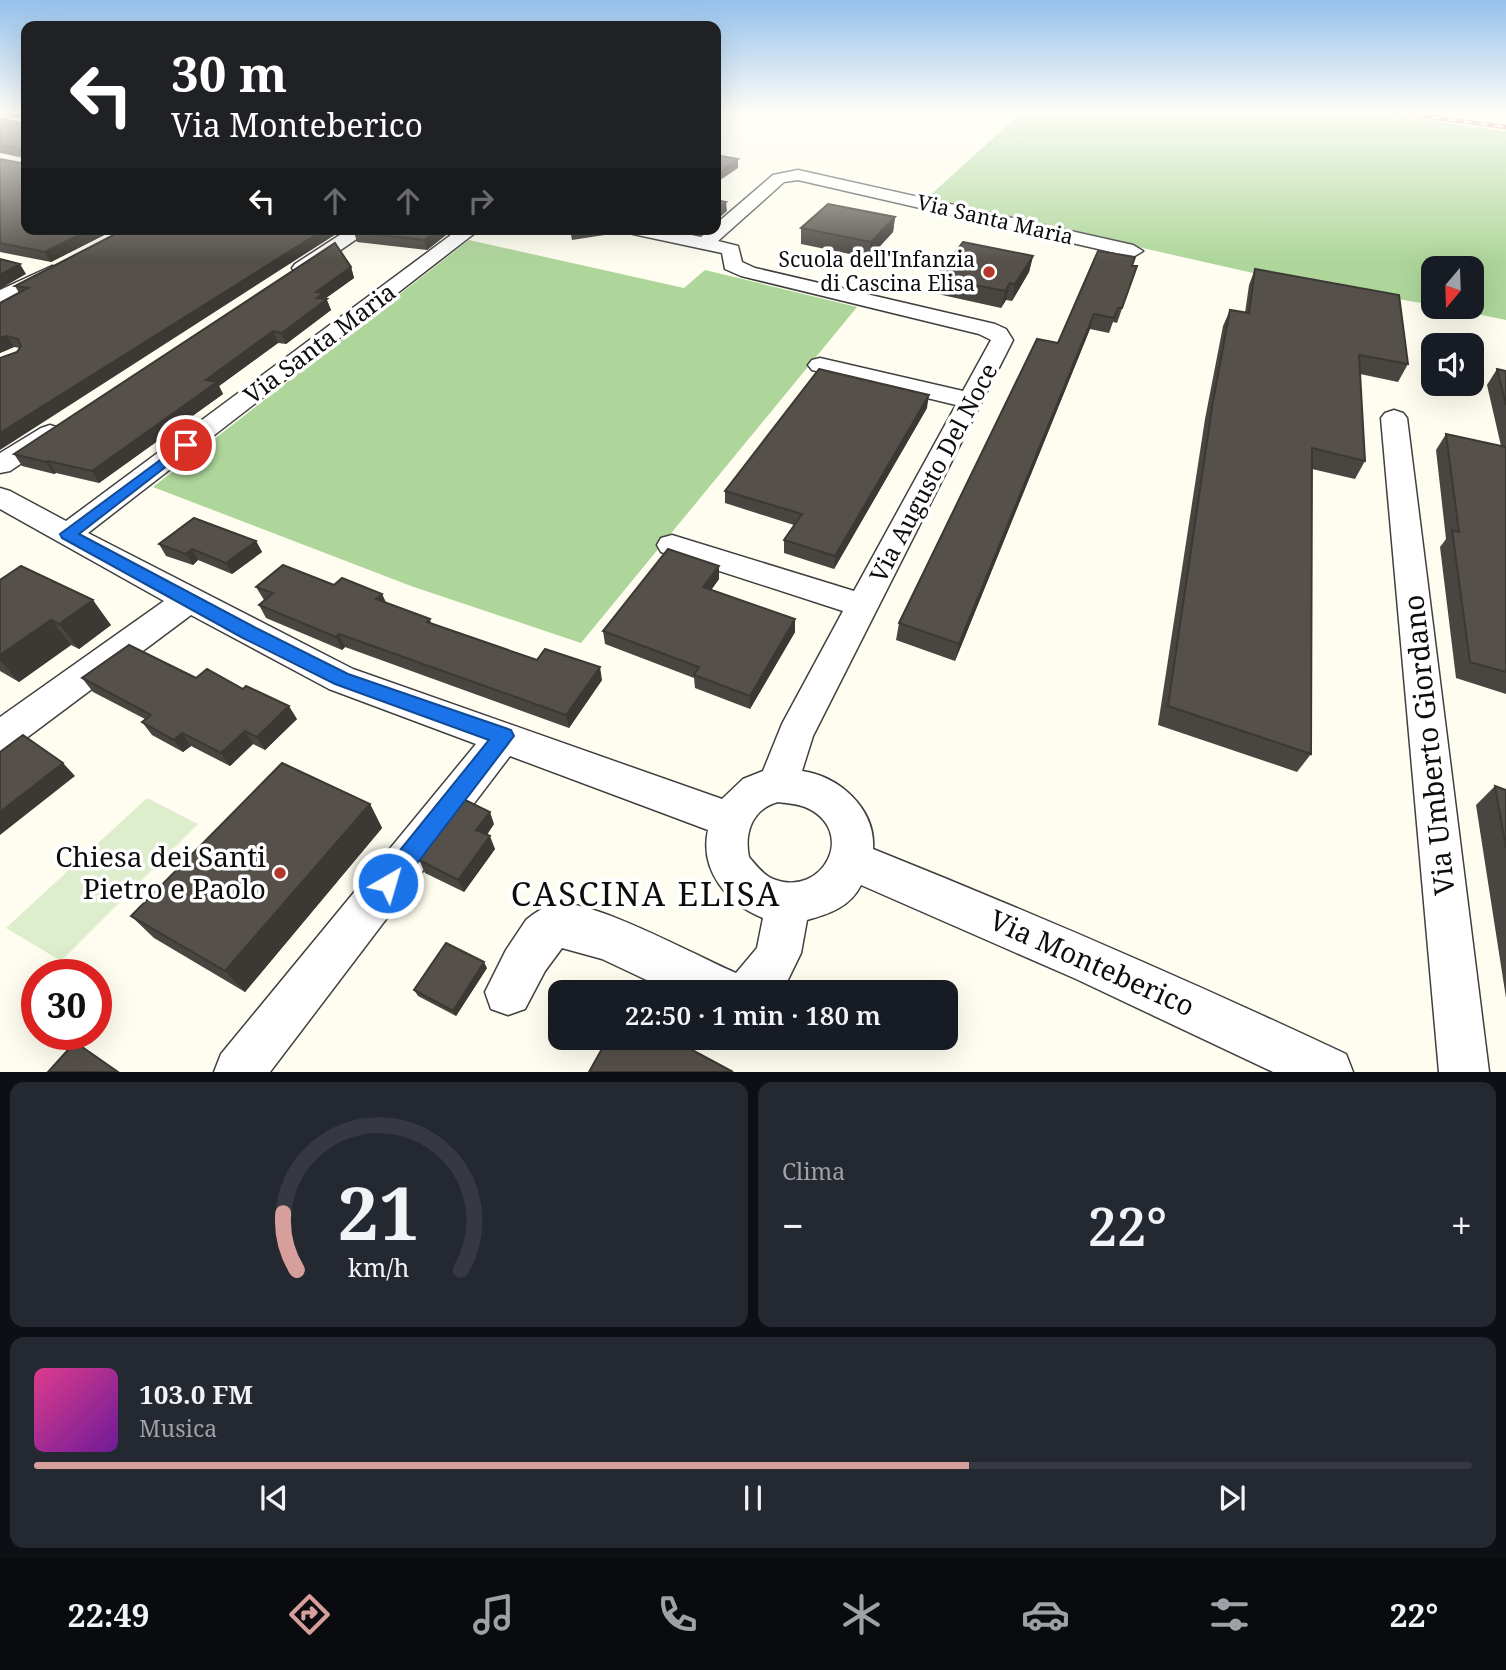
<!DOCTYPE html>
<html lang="it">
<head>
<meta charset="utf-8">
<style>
  body { margin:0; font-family:"Noto Serif",serif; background:#242831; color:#f1f3f6; height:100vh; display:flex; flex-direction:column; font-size:26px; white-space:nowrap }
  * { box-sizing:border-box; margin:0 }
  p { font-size:23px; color:#9ea1a6 }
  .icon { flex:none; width:38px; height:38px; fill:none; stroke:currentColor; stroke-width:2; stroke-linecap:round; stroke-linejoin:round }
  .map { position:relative; height:1072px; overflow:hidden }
  .details { display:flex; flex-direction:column; gap:10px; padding:10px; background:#0d0f14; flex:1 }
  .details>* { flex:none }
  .banner { position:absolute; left:21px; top:21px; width:700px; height:214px; border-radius:14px; box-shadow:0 7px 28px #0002; background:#202124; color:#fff; overflow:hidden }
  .needle { width:46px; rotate:199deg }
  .buttons { position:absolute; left:1421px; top:256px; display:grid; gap:14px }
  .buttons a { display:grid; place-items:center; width:63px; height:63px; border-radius:14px; background:#171b24; box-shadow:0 7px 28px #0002; font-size:35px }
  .speed { position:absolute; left:21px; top:959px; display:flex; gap:14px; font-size:35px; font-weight:700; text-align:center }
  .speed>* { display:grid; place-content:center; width:91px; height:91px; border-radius:50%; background:#171b24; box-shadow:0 7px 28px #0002; line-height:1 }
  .speed .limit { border:10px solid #d22; background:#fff; color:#111 }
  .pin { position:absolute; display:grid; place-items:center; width:60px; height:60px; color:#fff; margin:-30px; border:4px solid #fff; border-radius:50%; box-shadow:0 2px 7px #0007 }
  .me { position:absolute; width:77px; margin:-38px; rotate:38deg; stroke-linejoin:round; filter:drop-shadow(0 0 5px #0008) }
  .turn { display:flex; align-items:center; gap:24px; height:147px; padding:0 35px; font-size:32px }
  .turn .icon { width:91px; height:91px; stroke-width:2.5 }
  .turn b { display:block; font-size:49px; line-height:60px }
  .lanes { display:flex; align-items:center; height:66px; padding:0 35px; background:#0003; justify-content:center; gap:35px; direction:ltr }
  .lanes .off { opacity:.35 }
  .big { font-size:52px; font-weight:600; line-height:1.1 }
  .details .card { flex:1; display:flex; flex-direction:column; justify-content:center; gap:10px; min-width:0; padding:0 24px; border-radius:14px; background:#242831 }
  .details .dial { align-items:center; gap:0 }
  .dial svg { height:182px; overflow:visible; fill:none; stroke:#363941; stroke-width:7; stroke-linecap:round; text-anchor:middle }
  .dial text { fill:#f1f3f6; stroke:none }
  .song { display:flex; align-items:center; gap:21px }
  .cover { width:84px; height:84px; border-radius:10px; background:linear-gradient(135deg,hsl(330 70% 55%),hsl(280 70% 35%)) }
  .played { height:7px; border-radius:4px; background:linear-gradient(90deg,#d69f9c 65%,#363941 65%) }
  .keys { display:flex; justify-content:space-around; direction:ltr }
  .heat { display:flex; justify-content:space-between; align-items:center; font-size:38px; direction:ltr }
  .details .tiles { flex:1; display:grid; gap:10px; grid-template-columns:1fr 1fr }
  .card:last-child { grid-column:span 2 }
  .trip { position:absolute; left:548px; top:980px; width:410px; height:70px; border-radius:14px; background:#171b24; box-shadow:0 7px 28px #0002; font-weight:600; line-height:70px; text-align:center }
  .menu { display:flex; height:112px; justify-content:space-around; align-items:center; background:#090b0e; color:#9ea1a6 }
  .menu .icon { width:49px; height:49px }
  .menu .selected { color:#d69f9c }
  .menu b { font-size:32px; color:#f1f3f6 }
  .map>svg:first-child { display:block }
  .forest { fill:#aed69a }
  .pitch { fill:#deeecc }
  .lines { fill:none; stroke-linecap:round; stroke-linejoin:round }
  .minor-casing { stroke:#404040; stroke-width:3 }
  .minor { fill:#fff; fill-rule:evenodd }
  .rail-casing { stroke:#b5382e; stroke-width:4.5 }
  .rail { stroke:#fff; stroke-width:2.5; stroke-dasharray:8; stroke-linecap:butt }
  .wall { fill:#494540 }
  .shaded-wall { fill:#3c3834 }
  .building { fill:#55504a; stroke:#3c3834; stroke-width:2 }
  .route { fill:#1a73e8; stroke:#114b97; stroke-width:2 }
  .poi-dot { fill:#b5382e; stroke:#fff; stroke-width:2.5 }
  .labels { text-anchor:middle; stroke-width:7; stroke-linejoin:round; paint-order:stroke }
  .far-street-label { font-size:21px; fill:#0d0d0d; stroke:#fff }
  .far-poi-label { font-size:21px; fill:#0d0d0d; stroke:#fff; text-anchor:end }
  .street-label { font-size:24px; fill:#0d0d0d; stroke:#fff }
  .near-street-label { font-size:28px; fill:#0d0d0d; stroke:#fff }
  .near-poi-label { font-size:28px; fill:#0d0d0d; stroke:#fff; text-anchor:end }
  .near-quarter-label { font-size:33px; letter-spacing:2px; fill:#0d0d0d; stroke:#fff }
</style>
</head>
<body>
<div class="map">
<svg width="1506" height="1072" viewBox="0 0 1506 1072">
  <rect width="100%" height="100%" fill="#fefdef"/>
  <!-- forest -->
  <path class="forest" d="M 1023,111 L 1358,111 L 1506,131 L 1506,320 L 1438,306 L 1472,306 L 1472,268 L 1433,268 L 1433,305 L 1275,278 L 926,199 Z
    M 469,240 L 684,288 L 705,270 L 857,307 L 581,643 L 411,586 L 153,487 Z"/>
  <!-- pitch -->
  <path class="pitch" d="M 147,798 L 198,824 L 61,961 L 6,928 Z"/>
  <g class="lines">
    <!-- minor casing -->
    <g class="minor-casing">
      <path id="minor" d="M 798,170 L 1133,245 L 1143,251 L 1133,257 L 798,180 L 784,182 L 718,241 L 738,246 L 742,262 L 755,268 L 995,324 L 1006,329 L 1013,340 L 813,736 L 802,771 C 839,776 876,809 873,849 C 1033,913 1190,981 1346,1054 L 1353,1072 L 1273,1072 L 1076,979 L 861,885 C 850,907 829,914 807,920 L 801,953 L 782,992 L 672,992 L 602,959 L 562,948 L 545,971 L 525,1009 L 508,1015 L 491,1009 L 485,992 L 506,950 L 526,920 C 534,913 544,907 554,904 C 588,896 700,958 736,973 L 757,948 L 763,918 C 728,904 699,871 708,830 L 510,756 L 270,1072 L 214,1072 L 221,1054 L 476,744 L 329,689 L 191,615 L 13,748 L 0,753 L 0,717 L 164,601 L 0,509 L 0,488 L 10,491 L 66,521 L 459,229 L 480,229 L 88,533 L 353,669 L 722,799 L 743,779 L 763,771 L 782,724 L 843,611 L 661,552 L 657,545 L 661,538 L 672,535 L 854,591 L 956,405 L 812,370 L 808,365 L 812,360 L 820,358 L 963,391 L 991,340 L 979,334 L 741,276 L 725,269 L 722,253 L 633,234 L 624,229 L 663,229 L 701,237 L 710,229 L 716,229 L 716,224 L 773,175 ZM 778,802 C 786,803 797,804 805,807 C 859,830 823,899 773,879 C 763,875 756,865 749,857 C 744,833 752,809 778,802 Z
        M 349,229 L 371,229 L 309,272 L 295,272 L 292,268 L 295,264 Z
        M 52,266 L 59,268 L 62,272 L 59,276 L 0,304 L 0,290 Z
        M 1394,410 L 1403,413 L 1407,418 L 1489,1072 L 1439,1072 L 1381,418 L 1385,413 Z
        M 50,425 L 59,428 L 63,433 L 59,438 L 10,471 L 0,473 L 0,453 L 41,428 Z"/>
    </g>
    <!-- minor -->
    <use href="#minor" class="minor"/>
    <!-- rail casing -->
    <g class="rail-casing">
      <path id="rail" d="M 1384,111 L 1506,127"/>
    </g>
    <!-- rail -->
    <use href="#rail" class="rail"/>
  </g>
  <!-- wall -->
  <path class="wall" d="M 0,111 L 26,111 L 116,229 L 51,262 L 0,252 L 0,159 L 21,163 L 24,160 L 24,158 L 0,153 L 0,118 L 21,123 L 24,121 L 24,119 L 0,115 Z
    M 895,217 L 893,232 L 869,258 L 801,244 L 801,228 Z
    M 125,229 L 17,352 L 20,348 L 14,347 L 0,353 L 0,303 L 19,293 L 15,286 Z
    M 354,232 L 446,235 L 427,250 L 357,242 Z
    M 1033,256 L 1029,272 L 1012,301 L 1006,300 L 1001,308 L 933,293 L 936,277 Z
    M 1133,266 L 1137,266 L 1117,323 L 1113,322 L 1109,333 L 1090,329 L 955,661 L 896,640 L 899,623 L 1058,343 Z
    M 351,267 L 354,278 L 326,298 L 331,310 L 286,344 L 278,343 L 219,386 L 223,394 L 99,483 L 56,473 L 54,474 L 22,466 L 14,454 Z
    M 1255,269 L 1408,364 L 1398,382 L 1360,374 L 1365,461 L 1355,479 L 1312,469 L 1311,754 L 1297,772 L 1158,725 L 1205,419 L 1223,326 L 1230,310 L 1245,313 L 1249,285 Z
    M 1497,369 L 1506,371 L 1506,694 L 1456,678 L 1440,547 L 1446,539 L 1436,450 L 1446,434 L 1501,446 L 1487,385 Z
    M 927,408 L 834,569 L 784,553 L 784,540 L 794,525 L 725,503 L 725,491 Z
    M 256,541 L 262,552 L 232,574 L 198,560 L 193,565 L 166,556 L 159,544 Z
    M 719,579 L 711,590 L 795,632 L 750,709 L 695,688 L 694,678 L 605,644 L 603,631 Z
    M 0,580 L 111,625 L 79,649 L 71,645 L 19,682 L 0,671 Z
    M 334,585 L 382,594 L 386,603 L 430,619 L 431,623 L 537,660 L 602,680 L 569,728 L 345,647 L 342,650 L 266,618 L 259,605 L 264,600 L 256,587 Z
    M 82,678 L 196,678 L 297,719 L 265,750 L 253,744 L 230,766 L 191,746 L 183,752 L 152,735 L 142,722 L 145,719 L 93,692 Z
    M 1495,786 L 1506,790 L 1506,998 L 1476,805 Z
    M 370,804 L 382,828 L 245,992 L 154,938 L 131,916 Z
    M 494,824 L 487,835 L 495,849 L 464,892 L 425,873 L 419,860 Z
    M 487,968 L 456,1016 L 418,996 L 414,990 Z"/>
  <!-- shaded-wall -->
  <path class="shaded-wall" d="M 738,159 L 738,168 L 716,183 L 716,174 Z
    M 726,202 L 727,211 L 719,218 L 716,218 L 716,209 Z
    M 895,217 L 893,232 L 869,258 L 871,242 Z
    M 91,229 L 116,229 L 51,262 L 45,252 Z
    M 325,229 L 344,229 L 0,450 L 0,433 Z
    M 439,229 L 445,229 L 446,235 L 427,250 L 424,240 Z
    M 576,229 L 624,229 L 624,232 L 572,240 L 570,230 Z
    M 1033,256 L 1029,272 L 1012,301 L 1015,284 Z
    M 20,264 L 26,274 L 0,289 L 0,275 Z
    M 351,267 L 354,278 L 326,298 L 331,310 L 286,344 L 282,333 L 316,292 Z
    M 1010,283 L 1006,300 L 1001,308 L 1005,291 Z
    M 1094,314 L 1090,329 L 955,661 L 959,644 Z
    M 273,331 L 278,343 L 219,386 L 223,394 L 99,483 L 92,471 L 206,380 Z
    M 7,336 L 14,347 L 0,353 L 0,338 Z
    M 929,395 L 927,408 L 834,569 L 835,556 Z
    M 48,461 L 56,473 L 54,474 L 46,462 Z
    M 256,541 L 262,552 L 232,574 L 226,563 Z
    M 192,549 L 198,560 L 193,565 L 186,554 Z
    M 719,566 L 719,579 L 704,600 L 703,587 Z
    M 382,594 L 388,607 L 376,599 Z
    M 93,600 L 111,625 L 79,649 L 59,624 Z
    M 795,619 L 795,632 L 750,709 L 750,696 Z
    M 51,620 L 71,645 L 19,682 L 0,660 L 0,655 Z
    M 339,634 L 345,647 L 342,650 L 336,637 Z
    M 600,667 L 602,680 L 569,728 L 566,715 Z
    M 289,706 L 297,719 L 265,750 L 257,737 Z
    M 245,731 L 253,744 L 230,766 L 221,753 Z
    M 182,733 L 191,746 L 183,752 L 174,740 Z
    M 63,763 L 75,776 L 0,835 L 0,812 Z
    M 370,804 L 382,828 L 245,992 L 225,971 Z
    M 490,812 L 494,824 L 481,842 L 476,830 Z
    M 490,836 L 495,849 L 464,892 L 458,880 Z
    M 484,962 L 487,968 L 456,1016 L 453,1011 Z"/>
  <!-- building -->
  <path class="building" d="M 24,111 L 26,111 L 26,229 L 91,229 L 45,252 L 0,243 L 0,159 L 21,163 L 24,160 L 24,150 L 0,145 L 0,118 L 21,123 L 24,121 Z
    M 716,155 L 738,159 L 716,174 Z
    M 716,200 L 726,202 L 719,208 L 716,209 Z
    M 828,204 L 895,217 L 871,242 L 801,228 Z
    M 125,229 L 325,229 L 0,433 L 0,358 L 17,352 L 21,346 L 18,339 L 7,336 L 0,338 L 0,303 L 28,288 L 15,286 Z
    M 358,229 L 439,229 L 424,240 L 354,232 Z
    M 963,242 L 1033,256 L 1015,284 L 1010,283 L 1005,291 L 936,277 Z
    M 335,243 L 351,267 L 316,292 L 324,293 L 317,298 L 327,299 L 282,333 L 273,331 L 206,380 L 217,382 L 92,471 L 48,461 L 46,462 L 14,454 Z
    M 1098,251 L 1135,257 L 1132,266 L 1137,266 L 1122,308 L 1118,308 L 1114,318 L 1094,314 L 959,644 L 899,623 L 1037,339 L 1058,343 Z
    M 0,259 L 20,264 L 0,275 Z
    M 1255,269 L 1399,295 L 1408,364 L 1359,355 L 1365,461 L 1312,448 L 1311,754 L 1168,706 L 1213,401 L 1230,310 L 1249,313 Z
    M 819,369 L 929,395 L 835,556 L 784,540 L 802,514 L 725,491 Z
    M 1497,369 L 1506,371 L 1506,405 Z
    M 1446,434 L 1506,447 L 1506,672 L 1470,662 L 1452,530 L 1459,532 Z
    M 194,518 L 256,541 L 226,563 L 192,549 L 186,554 L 159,544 Z
    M 668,549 L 719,566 L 703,587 L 795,619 L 750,696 L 694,675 L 699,667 L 603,631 Z
    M 283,565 L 334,585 L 342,578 L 382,594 L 376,599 L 430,619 L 427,622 L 537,660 L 545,649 L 600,667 L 566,715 L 339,634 L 336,637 L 259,605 L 273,593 L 256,587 Z
    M 21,566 L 93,600 L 59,624 L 51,620 L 0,655 L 0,580 Z
    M 129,645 L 196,678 L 207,669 L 243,689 L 246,686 L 289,706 L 257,737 L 245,731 L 221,753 L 182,733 L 174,740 L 142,722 L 151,715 L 82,678 Z
    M 23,735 L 63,763 L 0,812 L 0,752 Z
    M 282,763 L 370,804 L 225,971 L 131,916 Z
    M 1495,786 L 1506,790 L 1506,848 Z
    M 465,800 L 490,812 L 476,830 L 490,836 L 458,880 L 419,860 Z
    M 446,943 L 484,962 L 453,1011 L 414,990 Z
    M 608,1038 L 670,1038 L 733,1072 L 589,1072 Z
    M 75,1042 L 118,1072 L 48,1072 Z"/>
  <!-- sky -->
  <linearGradient id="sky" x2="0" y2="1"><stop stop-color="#94c1ec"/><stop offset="0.43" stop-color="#fffef8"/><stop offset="1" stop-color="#fffef8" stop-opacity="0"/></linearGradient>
  <rect width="1506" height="261" fill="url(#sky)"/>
  <!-- route -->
  <path class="route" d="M 186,441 L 193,445 L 190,448 L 79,534 L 256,628 L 348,674 L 511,730 L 514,736 L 396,891 L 388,894 L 380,891 L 377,883 L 380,875 L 489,740 L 335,684 L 243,638 L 62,538 L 60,534 Z"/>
  <!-- markers -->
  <g class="poi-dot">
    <circle cx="989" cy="272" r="7"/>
    <circle cx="280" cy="873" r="7"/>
  </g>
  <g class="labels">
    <!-- far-street labels -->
    <g class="far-street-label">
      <text transform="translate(995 220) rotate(13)" y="7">Via Santa Maria</text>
    </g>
    <!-- far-poi labels -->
    <g class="far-poi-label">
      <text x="975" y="267">Scuola dell'Infanzia<tspan x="975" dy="24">di Cascina Elisa</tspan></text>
    </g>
    <!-- street labels -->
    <g class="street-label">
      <text transform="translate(320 344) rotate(-37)" y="8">Via Santa Maria</text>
      <text transform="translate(934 473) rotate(-62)" y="8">Via Augusto Del Noce</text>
    </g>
    <!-- near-street labels -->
    <g class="near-street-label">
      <text transform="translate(1429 745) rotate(-96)" y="10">Via Umberto Giordano</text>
      <text transform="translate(1092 963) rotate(24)" y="10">Via Monteberico</text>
    </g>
    <!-- near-poi labels -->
    <g class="near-poi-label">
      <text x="266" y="867">Chiesa dei Santi<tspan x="266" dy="32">Pietro e Paolo</tspan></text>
    </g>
    <!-- near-quarter labels -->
    <g class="near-quarter-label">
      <text x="646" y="906">CASCINA ELISA</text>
    </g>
  </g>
</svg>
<div class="buttons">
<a><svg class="needle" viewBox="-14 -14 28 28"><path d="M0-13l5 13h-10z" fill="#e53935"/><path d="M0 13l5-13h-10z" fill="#9ea1a6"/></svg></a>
<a><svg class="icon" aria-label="sound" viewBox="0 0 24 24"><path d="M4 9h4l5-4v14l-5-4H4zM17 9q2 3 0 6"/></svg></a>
</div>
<div class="speed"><div class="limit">30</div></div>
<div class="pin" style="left:186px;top:445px;background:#d93025"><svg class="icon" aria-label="arrive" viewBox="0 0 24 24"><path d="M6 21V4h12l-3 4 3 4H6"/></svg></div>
<svg class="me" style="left:388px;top:883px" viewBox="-20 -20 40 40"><circle r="17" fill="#1a73e8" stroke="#fff" stroke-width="3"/><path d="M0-11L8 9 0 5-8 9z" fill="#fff"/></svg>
<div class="trip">22:50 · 1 min · 180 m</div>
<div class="banner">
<div class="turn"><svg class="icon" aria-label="left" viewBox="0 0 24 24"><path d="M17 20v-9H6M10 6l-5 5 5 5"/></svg><div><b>30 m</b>Via Monteberico</div></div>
<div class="lanes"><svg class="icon" aria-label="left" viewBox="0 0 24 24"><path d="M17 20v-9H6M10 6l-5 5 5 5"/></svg><svg class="icon off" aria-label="ahead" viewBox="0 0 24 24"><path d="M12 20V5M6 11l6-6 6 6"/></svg><svg class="icon off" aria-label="ahead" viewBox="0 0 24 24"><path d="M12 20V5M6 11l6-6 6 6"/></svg><svg class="icon off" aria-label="right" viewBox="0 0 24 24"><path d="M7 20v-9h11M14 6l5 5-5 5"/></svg></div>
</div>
</div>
<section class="details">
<div class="tiles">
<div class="card dial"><svg viewBox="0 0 100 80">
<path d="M14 69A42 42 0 1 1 86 69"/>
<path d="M14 69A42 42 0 0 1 8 44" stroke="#d69f9c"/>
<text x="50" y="56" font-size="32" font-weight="700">21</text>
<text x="50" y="72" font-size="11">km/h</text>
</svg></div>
<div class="card"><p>Clima</p>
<div class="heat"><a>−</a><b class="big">22°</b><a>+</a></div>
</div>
<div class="card">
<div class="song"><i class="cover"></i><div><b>103.0 FM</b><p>Musica</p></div></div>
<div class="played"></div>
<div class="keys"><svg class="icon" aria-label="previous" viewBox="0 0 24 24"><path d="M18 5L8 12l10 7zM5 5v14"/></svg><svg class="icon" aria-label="pause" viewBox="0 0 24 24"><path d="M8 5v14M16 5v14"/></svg><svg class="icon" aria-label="next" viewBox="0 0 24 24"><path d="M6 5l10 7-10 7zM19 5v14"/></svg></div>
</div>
</div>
</section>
<nav class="menu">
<b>22:49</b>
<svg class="icon selected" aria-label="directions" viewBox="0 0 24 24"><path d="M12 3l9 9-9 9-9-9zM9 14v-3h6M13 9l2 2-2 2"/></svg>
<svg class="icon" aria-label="music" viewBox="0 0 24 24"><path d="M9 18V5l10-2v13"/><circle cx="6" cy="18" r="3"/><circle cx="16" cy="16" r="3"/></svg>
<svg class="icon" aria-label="phone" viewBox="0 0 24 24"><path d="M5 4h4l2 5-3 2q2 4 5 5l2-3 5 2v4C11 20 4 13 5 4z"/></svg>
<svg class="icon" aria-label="climate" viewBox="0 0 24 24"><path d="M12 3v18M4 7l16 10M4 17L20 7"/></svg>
<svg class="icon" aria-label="car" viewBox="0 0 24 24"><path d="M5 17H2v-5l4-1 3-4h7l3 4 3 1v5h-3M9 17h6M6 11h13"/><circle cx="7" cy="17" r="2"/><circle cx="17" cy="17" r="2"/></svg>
<svg class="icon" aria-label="filters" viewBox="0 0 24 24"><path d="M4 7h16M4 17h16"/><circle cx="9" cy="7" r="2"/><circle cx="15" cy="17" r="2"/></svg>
<b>22°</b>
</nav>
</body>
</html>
